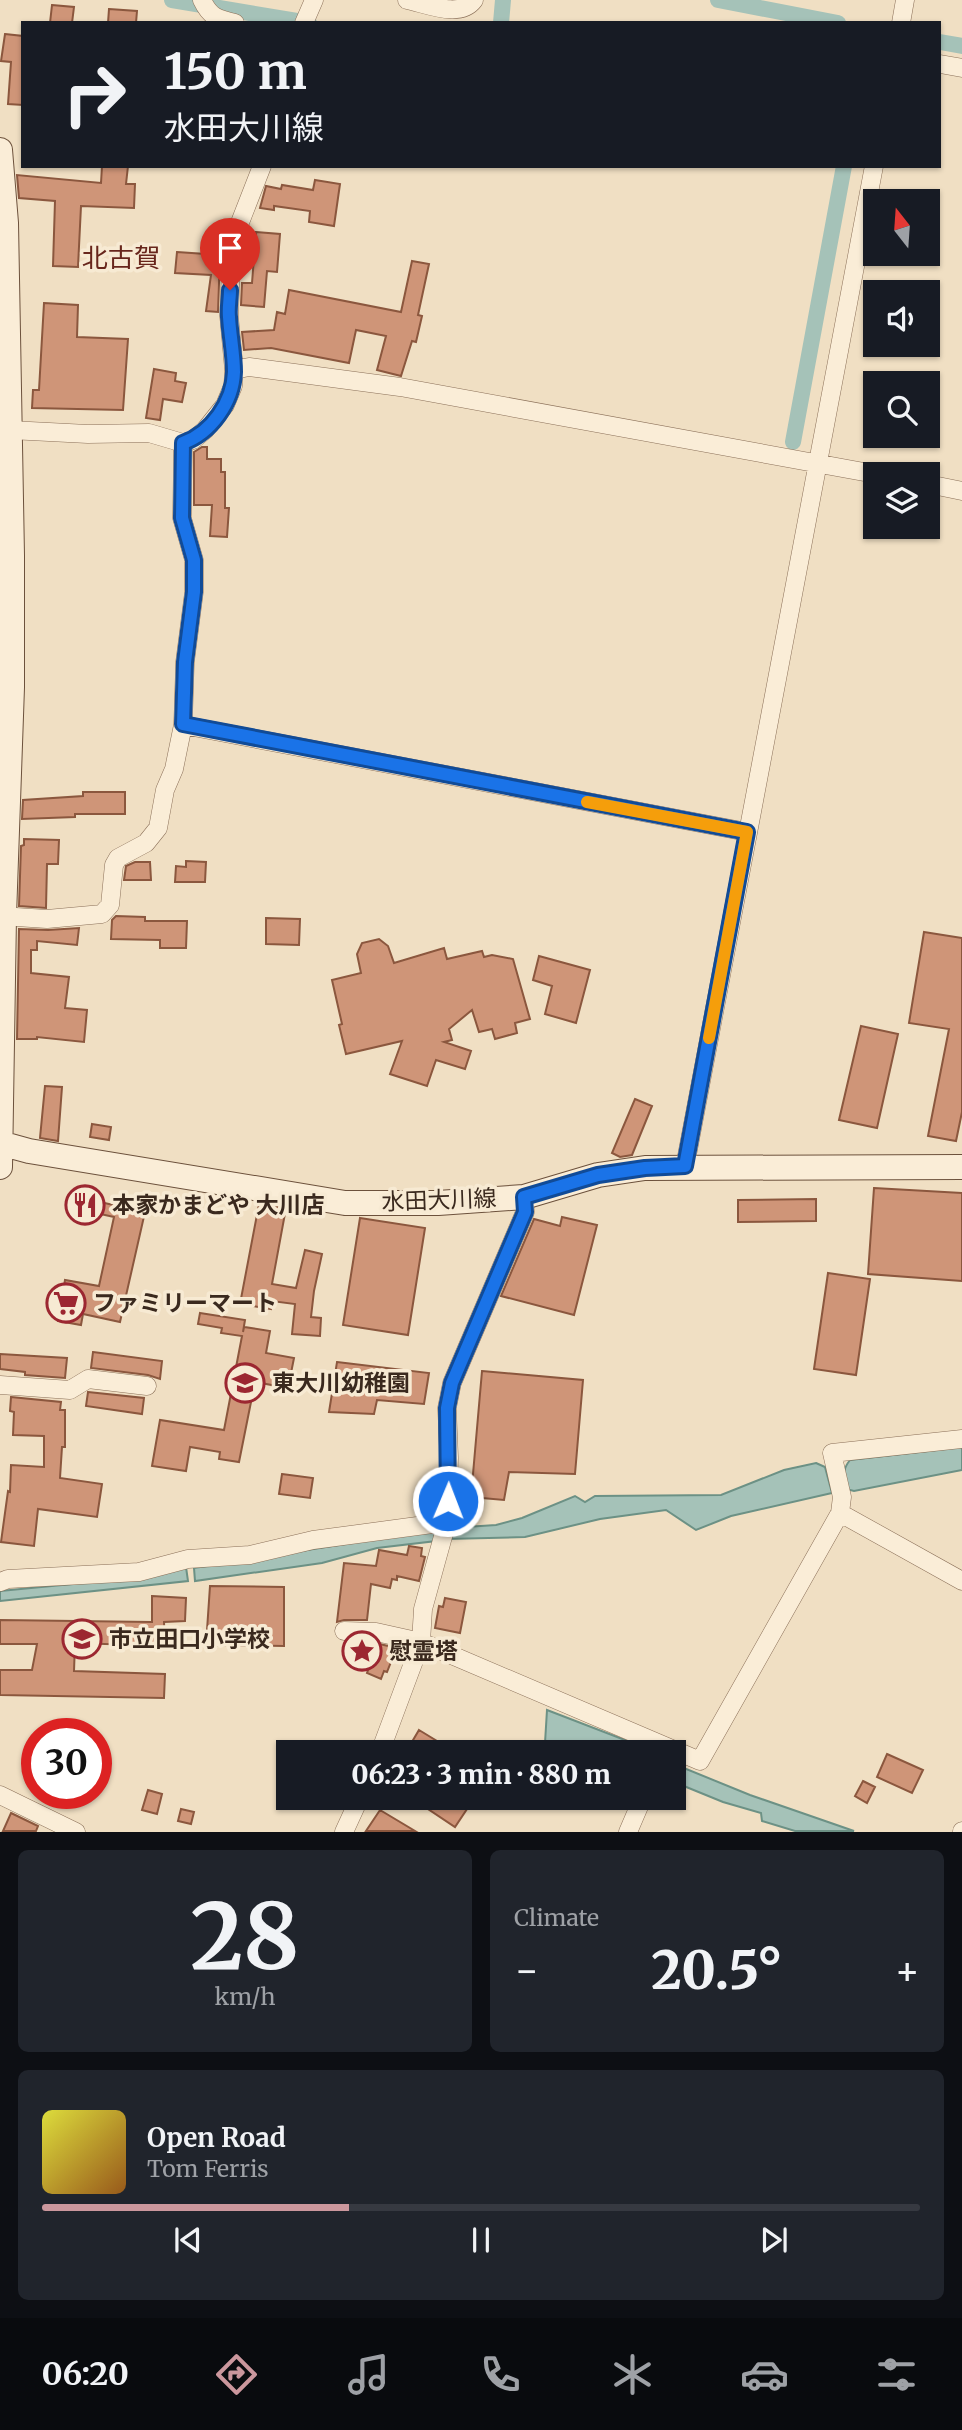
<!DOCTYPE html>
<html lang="en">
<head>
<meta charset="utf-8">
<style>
  body { margin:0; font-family:Merriweather,"Noto Sans JP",serif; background:#20242c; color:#f1f3f6; height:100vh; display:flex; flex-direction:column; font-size:26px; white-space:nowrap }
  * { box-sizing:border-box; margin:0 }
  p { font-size:23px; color:#9ea1a6 }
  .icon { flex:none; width:38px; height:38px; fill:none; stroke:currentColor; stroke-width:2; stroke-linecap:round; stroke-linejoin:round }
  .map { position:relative; height:1832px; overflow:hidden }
  .panel { display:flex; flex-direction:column; gap:18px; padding:18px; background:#0d0f14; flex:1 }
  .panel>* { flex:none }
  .guide { position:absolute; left:21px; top:21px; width:920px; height:147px; border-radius:0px; box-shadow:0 2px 5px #0004; background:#171b24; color:#f1f3f6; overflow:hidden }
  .needle { width:46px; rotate:343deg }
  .fabs { position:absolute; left:863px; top:189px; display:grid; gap:14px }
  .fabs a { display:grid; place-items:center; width:77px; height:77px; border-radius:0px; background:#171b24; box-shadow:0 2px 5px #0004; font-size:35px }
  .speed { position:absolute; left:21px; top:1718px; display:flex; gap:14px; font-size:35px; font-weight:700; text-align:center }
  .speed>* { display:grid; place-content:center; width:91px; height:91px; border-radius:50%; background:#171b24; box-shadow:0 2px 5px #0004; line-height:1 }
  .speed .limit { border:10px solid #d22; background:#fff; color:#111 }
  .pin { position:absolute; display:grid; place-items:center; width:60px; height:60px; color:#fff; margin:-72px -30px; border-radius:50% 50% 50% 0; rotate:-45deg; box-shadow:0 0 7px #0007 }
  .pin .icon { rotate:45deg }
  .me { position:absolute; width:77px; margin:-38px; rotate:1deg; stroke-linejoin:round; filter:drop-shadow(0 0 5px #0008) }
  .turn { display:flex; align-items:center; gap:24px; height:147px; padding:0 28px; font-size:32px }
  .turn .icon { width:91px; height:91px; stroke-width:2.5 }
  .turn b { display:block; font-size:49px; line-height:60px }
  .big { font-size:52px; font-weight:800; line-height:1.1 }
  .panel .card { flex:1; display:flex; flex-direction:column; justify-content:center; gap:10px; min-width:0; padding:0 24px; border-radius:10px; background:#20242c }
  .panel .dial { align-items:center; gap:0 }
  .dial b { font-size:91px; line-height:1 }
  .song { display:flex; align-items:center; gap:21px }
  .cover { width:84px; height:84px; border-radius:10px; background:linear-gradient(135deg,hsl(60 70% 55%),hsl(30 70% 35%)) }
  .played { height:7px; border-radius:4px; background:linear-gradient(90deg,#cb979d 35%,#363941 35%) }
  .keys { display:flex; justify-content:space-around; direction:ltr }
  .heat { display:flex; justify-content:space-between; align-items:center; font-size:38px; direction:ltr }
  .panel .tiles { flex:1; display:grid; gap:18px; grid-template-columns:1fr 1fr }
  .card:last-child { grid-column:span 2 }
  .trip { position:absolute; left:276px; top:1740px; width:410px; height:70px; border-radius:0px; background:#171b24; box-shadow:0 2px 5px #0004; font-weight:800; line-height:70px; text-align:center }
  .tab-bar { display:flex; height:112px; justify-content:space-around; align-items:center; background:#090b0e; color:#9ea1a6 }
  .tab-bar .icon { width:49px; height:49px }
  .tab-bar .on { color:#cb979d }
  .tab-bar b { font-size:32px; color:#f1f3f6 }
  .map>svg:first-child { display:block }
  .water { fill:#a5c2b8; stroke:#6c9185; stroke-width:2 }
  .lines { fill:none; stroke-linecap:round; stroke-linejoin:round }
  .canal { stroke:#a5c2b8; stroke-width:16 }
  .building { fill:#cf9578; stroke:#8b573e; stroke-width:2 }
  .minor-casing { stroke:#8b7059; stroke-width:19 }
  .secondary-casing { stroke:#6c513c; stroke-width:26 }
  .minor { stroke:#faedd7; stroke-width:18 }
  .secondary { stroke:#faedd7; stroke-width:24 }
  .route-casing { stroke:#114b97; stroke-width:18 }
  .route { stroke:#1a73e8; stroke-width:12 }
  .slow { stroke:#f59e0b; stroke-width:12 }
  .labels { text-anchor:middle; stroke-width:7; stroke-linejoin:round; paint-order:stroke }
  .street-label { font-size:23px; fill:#3a291e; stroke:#f7ead3 }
  .poi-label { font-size:23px; font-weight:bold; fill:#3a291e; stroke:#f7ead3; text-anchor:start }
  .quarter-label { font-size:26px; fill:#68261c; stroke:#f7ead3 }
</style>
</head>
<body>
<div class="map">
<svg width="962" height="1832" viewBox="0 0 962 1832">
  <rect width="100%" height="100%" fill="#f0dfc3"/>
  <!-- water -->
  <path class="water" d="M 962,1447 L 962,1470 L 854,1491 L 846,1489 C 843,1477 842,1470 850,1460 Z
    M 816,1463 L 825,1467 L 832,1493 L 731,1516 L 696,1530 L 666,1510 L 600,1519 L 525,1537 L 447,1539 L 450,1528 L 496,1525 L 522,1518 L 575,1496 L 585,1502 L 595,1496 L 721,1495 L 784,1470 Z
    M 433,1530 L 437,1534 L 436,1541 L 377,1548 L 322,1563 L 195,1581 L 194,1568 Z
    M 186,1567 L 188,1581 L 0,1601 L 0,1591 L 114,1580 Z
    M 547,1710 L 651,1750 L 650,1752 L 572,1749 L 567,1752 L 540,1752 L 545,1743 Z
    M 674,1764 L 750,1795 L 854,1831 L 795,1831 L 762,1821 L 761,1813 L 723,1802 L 674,1782 Z"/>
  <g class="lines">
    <!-- canal -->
    <path class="canal" d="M 172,0 L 309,23
      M 718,0 L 838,23
      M 501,23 L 503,0
      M 940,42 L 962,46
      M 793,442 L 844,166"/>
  </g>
  <!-- building -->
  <path class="building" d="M 52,5 L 74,7 L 72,23 L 50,23 Z
    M 109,9 L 137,11 L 136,23 L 108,23 Z
    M 5,34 L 23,36 L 23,105 L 8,104 L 11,62 L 1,61 Z
    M 102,166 L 128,166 L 126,184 L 135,184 L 134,208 L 81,206 L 78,267 L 53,266 L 55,201 L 19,198 L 17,175 L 101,183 Z
    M 315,180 L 340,184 L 334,226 L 309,222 L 310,211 L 274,206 L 274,210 L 260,208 L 266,186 L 281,189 L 282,185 L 313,190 Z
    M 256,232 L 280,234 L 277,272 L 267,271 L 264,307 L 241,305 L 242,283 L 252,283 Z
    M 177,252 L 220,255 L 218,312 L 206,311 L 211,275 L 175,273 Z
    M 412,261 L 429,264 L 418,315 L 422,316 L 416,342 L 412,341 L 401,376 L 377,370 L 386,336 L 356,330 L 349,363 L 271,348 L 244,350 L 242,332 L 274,330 L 277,312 L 285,314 L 289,290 L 401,312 Z
    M 44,303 L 78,305 L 77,337 L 128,339 L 123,410 L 32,408 L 33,390 L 39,390 Z
    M 154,369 L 176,373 L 175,381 L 186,383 L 182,402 L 163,399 L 160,420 L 146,418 Z
    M 202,447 L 207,447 L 207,459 L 221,459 L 221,472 L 225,472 L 225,508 L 229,508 L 227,537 L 210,536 L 212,505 L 194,505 L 194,452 Z
    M 83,792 L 125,792 L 125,814 L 75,814 L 75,817 L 22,819 L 23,800 L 83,796 Z
    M 24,839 L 59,840 L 58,864 L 47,864 L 46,908 L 19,906 L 21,846 L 24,845 Z
    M 186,861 L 206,862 L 205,882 L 175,882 L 176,866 L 186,867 Z
    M 135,862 L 150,862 L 151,880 L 124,880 L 126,866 Z
    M 116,916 L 145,917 L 145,921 L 187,921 L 186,948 L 160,948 L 160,940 L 111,939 L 112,920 Z
    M 266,918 L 300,919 L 299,945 L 266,944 Z
    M 79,928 L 77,945 L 37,941 L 37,950 L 31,950 L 31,973 L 69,977 L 65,1008 L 87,1010 L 84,1042 L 37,1037 L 37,1039 L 17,1039 L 19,929 L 48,930 Z
    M 924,932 L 962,938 L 962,1112 L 956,1141 L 928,1136 L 949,1029 L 909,1023 Z
    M 379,939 L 388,946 L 394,963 L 444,948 L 447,959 L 482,951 L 484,957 L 492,955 L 513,959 L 530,1019 L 515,1023 L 517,1033 L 495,1039 L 492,1029 L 479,1032 L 472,1010 L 449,1029 L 452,1040 L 444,1042 L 471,1051 L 465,1069 L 436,1060 L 427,1086 L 390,1074 L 402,1041 L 346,1054 L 339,1025 L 342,1024 L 332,980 L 361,973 L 357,954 L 362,943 Z
    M 539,956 L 590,970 L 576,1023 L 545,1014 L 552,986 L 533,980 Z
    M 861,1026 L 898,1034 L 877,1128 L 839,1120 Z
    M 45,1086 L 62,1087 L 58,1141 L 40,1138 Z
    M 635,1099 L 652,1106 L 632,1155 L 620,1157 L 612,1153 Z
    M 92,1124 L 111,1127 L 109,1140 L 90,1137 Z
    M 874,1188 L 962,1193 L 962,1281 L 868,1274 Z
    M 82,1195 L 101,1199 L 100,1202 L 145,1212 L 120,1322 L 83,1314 L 81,1325 L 58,1321 L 65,1280 L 99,1286 L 114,1217 L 78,1209 Z
    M 816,1199 L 816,1221 L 738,1222 L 738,1200 Z
    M 259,1204 L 286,1208 L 272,1284 L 296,1288 L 305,1250 L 322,1254 L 314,1291 L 311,1317 L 321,1318 L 320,1336 L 292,1334 L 295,1304 L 272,1301 L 271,1309 L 240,1304 Z
    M 562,1217 L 597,1225 L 574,1315 L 501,1296 L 534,1219 L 560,1226 Z
    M 360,1218 L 425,1228 L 408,1335 L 343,1325 Z
    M 828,1273 L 870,1279 L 856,1375 L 814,1369 Z
    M 200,1313 L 245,1320 L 243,1332 L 244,1327 L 270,1331 L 266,1353 L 294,1358 L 288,1388 L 255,1382 L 239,1462 L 219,1459 L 220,1452 L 190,1447 L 186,1471 L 152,1466 L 160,1420 L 224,1430 L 242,1336 L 221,1333 L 222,1328 L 198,1324 Z
    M 93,1352 L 162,1361 L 160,1379 L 148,1375 L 91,1368 Z
    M 0,1354 L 67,1358 L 65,1378 L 25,1375 L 25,1372 L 0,1369 Z
    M 337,1362 L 429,1373 L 424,1404 L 377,1400 L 374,1414 L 329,1412 Z
    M 482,1371 L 583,1380 L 575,1474 L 509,1472 L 504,1500 L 471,1497 Z
    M 88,1392 L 144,1398 L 142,1414 L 86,1406 Z
    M 11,1397 L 61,1402 L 60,1410 L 65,1410 L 65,1447 L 62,1447 L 60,1478 L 102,1484 L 97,1517 L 38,1509 L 34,1546 L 1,1542 L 8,1491 L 10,1492 L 11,1465 L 44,1467 L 44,1436 L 13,1435 L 14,1412 L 10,1411 Z
    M 282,1474 L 313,1478 L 310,1498 L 279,1494 Z
    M 409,1546 L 422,1548 L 421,1556 L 425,1557 L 419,1581 L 397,1576 L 397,1580 L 392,1579 L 390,1588 L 371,1584 L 367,1620 L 344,1620 L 337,1622 L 344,1563 L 376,1566 L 379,1550 L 407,1555 Z
    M 210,1586 L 284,1587 L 284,1646 L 206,1645 Z
    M 152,1596 L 186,1598 L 185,1621 L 164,1622 L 165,1646 L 75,1643 L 74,1671 L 165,1674 L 164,1698 L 0,1695 L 0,1670 L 32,1670 L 37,1644 L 0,1644 L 0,1620 L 152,1622 Z
    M 445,1598 L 466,1602 L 460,1633 L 435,1628 L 439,1606 L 443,1607 Z
    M 375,1643 L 406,1650 L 402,1659 L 393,1657 L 387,1672 L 384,1671 L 381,1679 L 367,1673 L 375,1651 L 373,1651 Z
    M 419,1730 L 455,1752 L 406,1752 Z
    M 887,1754 L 923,1770 L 912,1793 L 877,1777 Z
    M 863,1781 L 875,1787 L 867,1803 L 855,1796 Z
    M 148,1790 L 162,1794 L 157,1814 L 142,1810 Z
    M 410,1797 L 475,1797 L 455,1827 Z
    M 181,1809 L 194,1812 L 191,1824 L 178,1821 Z
    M 380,1810 L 415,1831 L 366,1831 Z
    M 11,1813 L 38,1826 L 36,1831 L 3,1831 Z"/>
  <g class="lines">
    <!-- minor casing -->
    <g class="minor-casing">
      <path id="minor" d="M 202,0 C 210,17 217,19 235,23
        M 407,0 C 427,4 460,19 474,0
        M 304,23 L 314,0
        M 901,23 L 905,0
        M 940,64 L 962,68
        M 234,370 L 249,367 L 400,387 L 875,474
        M 10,430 L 88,434 L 149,433 L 183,443 L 193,440 L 205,430 L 225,405 L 233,386 L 234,370 L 229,316 L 232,243 L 262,166
        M 928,484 L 962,491
        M 183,725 L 747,832
        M 0,916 L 47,919 L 102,914 L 110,905 L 114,865 L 118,858 L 146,843 L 158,828 L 165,790 L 174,769 L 183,725 L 185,662 L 194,592 L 194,560 L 182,518 L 183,443
        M 685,1166 L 874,166
        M 0,1385 L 70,1390 L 88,1379 L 147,1386
        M 840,1513 L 962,1581
        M 0,1582 L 8,1579 L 139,1572 L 188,1559 L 250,1555 L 313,1540 L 447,1522
        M 344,1631 L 376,1632 L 421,1642 L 700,1761 L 840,1513 L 842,1497 L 832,1453 L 962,1439
        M 380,1752 L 421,1642 L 423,1609 L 447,1522 L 449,1458 L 447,1408 L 452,1383 L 525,1212 L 524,1197
        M 0,1795 L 76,1832
        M 344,1832 L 360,1797
        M 628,1832 L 643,1797
        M 962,1832 L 962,1831"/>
    </g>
    <!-- secondary casing -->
    <g class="secondary-casing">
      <path id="secondary" d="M 0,150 L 6,223 L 12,556 L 12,687 L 4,916 L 0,1167
        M 0,1143 L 29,1151 L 345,1203 L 438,1203 L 524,1197 L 598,1175 L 645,1168 L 962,1167"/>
    </g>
    <!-- minor -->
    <use href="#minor" class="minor"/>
    <!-- secondary -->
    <use href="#secondary" class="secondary"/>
  </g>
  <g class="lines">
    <!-- route casing -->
    <g class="route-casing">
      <path id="route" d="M 230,290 C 230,299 228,308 229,317 C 230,335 234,354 234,372 C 233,402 211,433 183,443 L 182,518 L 194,560 L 194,592 L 185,662 L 183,724 L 747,832 L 685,1166 L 645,1168 L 598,1175 L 524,1197 L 525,1212 L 452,1383 L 447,1408 L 448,1501"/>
    </g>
    <!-- route -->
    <use href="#route" class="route"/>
    <!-- slow -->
    <path class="slow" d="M 587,802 L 747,832 L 709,1038"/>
  </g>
  <!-- icons -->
  <defs>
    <g id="restaurant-ring" transform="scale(2.0125)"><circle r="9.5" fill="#f7ead3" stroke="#9c2731" stroke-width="1.5"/><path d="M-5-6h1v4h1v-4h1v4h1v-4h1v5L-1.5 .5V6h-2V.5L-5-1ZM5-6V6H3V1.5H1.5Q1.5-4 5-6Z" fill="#9c2731"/></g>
    <g id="supermarket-ring" transform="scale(2.0125)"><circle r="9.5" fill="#f7ead3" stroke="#9c2731" stroke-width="1.5"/><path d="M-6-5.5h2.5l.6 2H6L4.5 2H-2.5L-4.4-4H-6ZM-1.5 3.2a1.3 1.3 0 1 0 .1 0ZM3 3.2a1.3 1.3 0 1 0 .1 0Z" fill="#9c2731"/></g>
    <g id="school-ring" transform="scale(2.0125)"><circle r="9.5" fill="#f7ead3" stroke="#9c2731" stroke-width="1.5"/><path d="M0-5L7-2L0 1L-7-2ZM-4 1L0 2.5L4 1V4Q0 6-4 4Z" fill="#9c2731"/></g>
    <g id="sight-ring" transform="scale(2.0125)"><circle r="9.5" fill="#f7ead3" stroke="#9c2731" stroke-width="1.5"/><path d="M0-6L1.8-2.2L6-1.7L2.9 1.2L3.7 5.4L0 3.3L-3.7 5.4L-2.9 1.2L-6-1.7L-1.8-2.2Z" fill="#9c2731"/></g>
  </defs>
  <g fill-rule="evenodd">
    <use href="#restaurant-ring" x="85" y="1205"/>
    <use href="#supermarket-ring" x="66" y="1303"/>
    <use href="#school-ring" x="245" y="1383"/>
    <use href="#school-ring" x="82" y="1639"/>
    <use href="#sight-ring" x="362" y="1651"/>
  </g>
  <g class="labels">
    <!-- street labels -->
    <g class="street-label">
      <text transform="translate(439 1200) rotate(-2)" y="8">水田大川線</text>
    </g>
    <!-- poi labels -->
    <g class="poi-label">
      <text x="112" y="1213">本家かまどや 大川店</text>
      <text x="93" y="1311">ファミリーマート</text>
      <text x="272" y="1391">東大川幼稚園</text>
      <text x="109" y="1647">市立田口小学校</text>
      <text x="389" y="1659">慰霊塔</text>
    </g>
    <!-- quarter labels -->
    <g class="quarter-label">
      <text x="121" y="267">北古賀</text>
    </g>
  </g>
</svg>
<div class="fabs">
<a><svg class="needle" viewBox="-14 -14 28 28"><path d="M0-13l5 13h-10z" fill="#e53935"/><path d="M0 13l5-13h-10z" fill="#9ea1a6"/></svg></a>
<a><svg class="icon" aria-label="sound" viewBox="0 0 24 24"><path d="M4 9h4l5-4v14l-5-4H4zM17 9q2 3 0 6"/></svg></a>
<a><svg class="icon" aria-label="search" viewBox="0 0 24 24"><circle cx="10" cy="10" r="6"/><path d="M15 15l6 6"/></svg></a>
<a><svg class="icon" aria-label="layers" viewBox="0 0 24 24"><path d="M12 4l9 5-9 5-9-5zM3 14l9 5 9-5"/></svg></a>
</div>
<div class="speed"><div class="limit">30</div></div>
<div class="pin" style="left:230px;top:290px;background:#d93025"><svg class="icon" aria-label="arrive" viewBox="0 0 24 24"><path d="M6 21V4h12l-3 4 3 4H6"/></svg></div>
<svg class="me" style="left:448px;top:1501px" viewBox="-20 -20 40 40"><circle r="17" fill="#1a73e8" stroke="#fff" stroke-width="3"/><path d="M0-11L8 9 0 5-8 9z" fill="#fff"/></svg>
<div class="trip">06:23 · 3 min · 880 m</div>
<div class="guide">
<div class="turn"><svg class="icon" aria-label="right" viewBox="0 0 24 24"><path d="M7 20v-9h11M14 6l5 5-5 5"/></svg><div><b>150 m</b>水田大川線</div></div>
</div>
</div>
<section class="panel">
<div class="tiles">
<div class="card dial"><b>28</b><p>km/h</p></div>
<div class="card"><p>Climate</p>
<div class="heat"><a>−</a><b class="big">20.5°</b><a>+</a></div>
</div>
<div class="card">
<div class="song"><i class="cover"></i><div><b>Open Road</b><p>Tom Ferris</p></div></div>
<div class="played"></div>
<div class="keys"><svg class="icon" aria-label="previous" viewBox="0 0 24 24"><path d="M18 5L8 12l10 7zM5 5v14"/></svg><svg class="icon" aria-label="pause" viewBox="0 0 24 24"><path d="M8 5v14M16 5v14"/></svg><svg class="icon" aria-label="next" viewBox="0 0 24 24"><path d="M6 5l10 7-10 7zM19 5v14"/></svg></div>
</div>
</div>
</section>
<nav class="tab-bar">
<b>06:20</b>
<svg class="icon on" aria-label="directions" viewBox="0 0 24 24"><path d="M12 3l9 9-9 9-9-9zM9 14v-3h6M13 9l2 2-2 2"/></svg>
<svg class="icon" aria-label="music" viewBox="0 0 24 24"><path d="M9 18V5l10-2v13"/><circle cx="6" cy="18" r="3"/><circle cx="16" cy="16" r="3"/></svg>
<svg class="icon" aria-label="phone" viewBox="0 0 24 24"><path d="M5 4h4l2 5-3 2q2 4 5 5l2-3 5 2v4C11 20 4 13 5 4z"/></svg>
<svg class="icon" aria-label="climate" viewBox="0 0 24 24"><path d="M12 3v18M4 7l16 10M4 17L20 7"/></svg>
<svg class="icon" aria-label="car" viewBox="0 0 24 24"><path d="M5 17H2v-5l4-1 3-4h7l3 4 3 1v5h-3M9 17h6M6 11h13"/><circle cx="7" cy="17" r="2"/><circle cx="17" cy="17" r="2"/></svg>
<svg class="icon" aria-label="filters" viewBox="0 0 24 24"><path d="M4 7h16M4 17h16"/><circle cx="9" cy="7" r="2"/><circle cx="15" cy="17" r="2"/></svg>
</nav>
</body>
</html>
